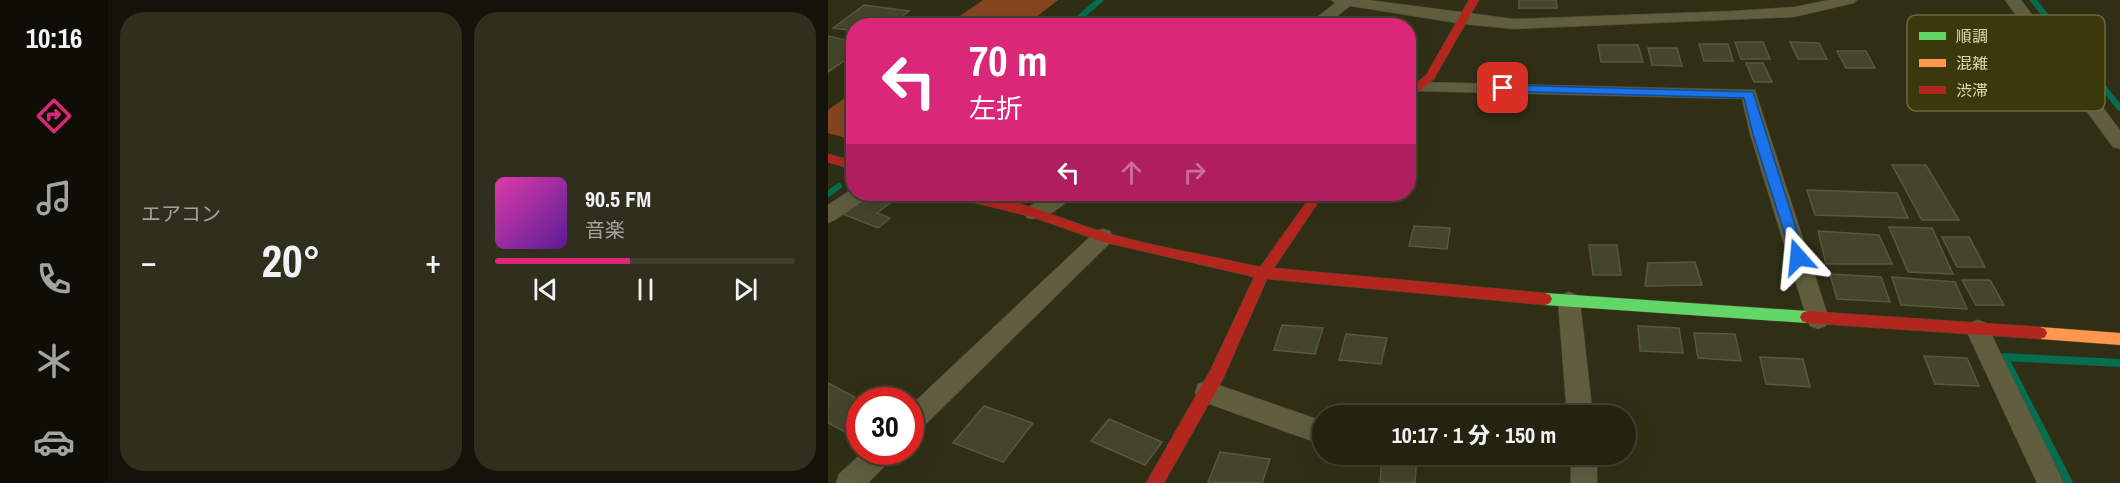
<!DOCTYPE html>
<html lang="ja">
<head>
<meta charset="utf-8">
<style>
  body { margin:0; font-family:"Archivo Narrow","Noto Sans JP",sans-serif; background:#302f1e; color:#f1f3f6; height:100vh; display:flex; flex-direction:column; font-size:22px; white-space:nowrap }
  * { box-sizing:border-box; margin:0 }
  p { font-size:20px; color:#a3a49f }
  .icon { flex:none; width:33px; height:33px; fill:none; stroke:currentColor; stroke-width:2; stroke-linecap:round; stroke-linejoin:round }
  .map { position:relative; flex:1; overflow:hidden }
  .drawer { display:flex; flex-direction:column; gap:12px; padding:12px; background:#141309; width:720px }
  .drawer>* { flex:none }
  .guide { position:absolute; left:18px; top:18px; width:570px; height:183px; border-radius:24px; box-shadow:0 6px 24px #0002,0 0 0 2px #414030; background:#db2777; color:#fff; overflow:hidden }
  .speed { position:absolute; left:18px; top:387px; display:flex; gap:12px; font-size:30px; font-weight:700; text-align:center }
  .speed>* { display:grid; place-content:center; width:78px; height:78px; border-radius:50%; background:#242310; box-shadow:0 6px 24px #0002,0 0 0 2px #414030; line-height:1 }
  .speed .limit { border:9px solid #d22; background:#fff; color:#111 }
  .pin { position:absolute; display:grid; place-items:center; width:51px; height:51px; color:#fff; margin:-26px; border-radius:12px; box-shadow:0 3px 9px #0006 }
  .me { position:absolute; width:66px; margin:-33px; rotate:342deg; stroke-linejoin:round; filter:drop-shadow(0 0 4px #0008) }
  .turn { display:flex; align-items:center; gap:21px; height:126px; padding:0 24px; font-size:27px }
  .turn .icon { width:78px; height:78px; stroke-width:2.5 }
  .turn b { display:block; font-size:42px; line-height:51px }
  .lanes { display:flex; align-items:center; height:57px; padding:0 24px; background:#0003; justify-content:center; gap:30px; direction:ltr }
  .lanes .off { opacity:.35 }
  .big { font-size:45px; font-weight:800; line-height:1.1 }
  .drawer .card { flex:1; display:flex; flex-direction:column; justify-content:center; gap:9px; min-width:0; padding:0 21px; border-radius:24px; background:#302f1e }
  .song { display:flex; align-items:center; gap:18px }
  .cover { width:72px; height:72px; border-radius:9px; background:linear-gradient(135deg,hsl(320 70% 55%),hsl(270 70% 35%)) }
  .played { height:6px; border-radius:3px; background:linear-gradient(90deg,#db2777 45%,#414030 45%) }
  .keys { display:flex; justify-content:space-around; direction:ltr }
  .heat { display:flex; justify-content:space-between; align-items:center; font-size:33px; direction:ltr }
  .drawer .tiles { flex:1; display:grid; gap:12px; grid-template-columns:repeat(2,1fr) }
  .trip { position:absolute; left:484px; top:405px; width:324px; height:60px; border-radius:30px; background:#242310; box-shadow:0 6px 24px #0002,0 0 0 2px #414030; font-weight:800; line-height:60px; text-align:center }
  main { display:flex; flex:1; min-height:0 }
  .dock { display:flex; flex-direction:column; width:108px; justify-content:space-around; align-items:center; background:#0e0e06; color:#a3a49f }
  .dock .icon { width:42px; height:42px }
  .dock .selected { color:#db2777 }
  .dock b { font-size:27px; color:#f1f3f6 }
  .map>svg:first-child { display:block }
  .green { fill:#874520 }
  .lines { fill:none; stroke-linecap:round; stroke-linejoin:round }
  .stream-far1 { stroke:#046e4e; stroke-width:6 }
  .stream { stroke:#046e4e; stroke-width:8 }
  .building { fill:#43462b; stroke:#55593f; stroke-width:1.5 }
  .street-casing { stroke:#4c4b36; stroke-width:1 }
  .fast-casing { stroke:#4c4b36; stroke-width:1 }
  .slow-casing { stroke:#4c4b36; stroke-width:1 }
  .jam-casing { stroke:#4c4b36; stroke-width:1 }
  .street { fill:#605e3f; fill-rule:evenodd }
  .fast { fill:#63d668; fill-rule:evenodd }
  .slow { fill:#ff974d; fill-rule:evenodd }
  .jam { fill:#b3261e; fill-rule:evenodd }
  .route { fill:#1a73e8; stroke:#114b97; stroke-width:1.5 }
  .key { fill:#3b390c; stroke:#6b6a3e; stroke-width:1.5 }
  .key-label { font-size:16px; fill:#dcdbb4 }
</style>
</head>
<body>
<main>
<nav class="dock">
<b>10:16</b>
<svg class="icon selected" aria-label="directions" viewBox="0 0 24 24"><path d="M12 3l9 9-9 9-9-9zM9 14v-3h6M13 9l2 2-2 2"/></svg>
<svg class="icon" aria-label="music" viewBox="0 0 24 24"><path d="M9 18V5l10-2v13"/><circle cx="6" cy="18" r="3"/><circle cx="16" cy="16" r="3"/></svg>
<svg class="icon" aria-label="phone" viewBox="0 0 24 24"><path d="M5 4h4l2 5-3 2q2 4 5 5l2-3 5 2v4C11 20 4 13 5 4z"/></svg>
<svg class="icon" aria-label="climate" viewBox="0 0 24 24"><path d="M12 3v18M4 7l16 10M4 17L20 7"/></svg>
<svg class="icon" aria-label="car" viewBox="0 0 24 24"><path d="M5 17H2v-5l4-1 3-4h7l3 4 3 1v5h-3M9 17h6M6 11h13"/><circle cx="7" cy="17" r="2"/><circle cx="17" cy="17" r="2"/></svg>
</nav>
<section class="drawer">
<div class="tiles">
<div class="card"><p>エアコン</p>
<div class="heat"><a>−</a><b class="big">20°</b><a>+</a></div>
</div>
<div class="card">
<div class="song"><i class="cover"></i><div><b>90.5 FM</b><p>音楽</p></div></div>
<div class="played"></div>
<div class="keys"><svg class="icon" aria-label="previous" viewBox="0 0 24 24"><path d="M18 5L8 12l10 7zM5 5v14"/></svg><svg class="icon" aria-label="pause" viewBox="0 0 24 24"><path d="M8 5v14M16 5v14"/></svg><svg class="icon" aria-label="next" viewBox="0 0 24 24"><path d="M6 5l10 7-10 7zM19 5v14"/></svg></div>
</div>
</div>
</section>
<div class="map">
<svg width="1292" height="483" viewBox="0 0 1292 483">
  <rect width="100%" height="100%" fill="#302f16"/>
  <!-- green -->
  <path class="green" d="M 155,0 L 230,0 L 198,25 L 119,25 Z
    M 25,92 L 25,140 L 0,133 L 0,110 Z"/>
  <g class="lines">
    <!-- stream-far1 -->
    <path class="stream-far1" d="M 1205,0 L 1292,108
      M 242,26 L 272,0
      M 0,194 L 11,186"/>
    <!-- stream -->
    <path class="stream" d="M 1241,483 L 1176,357 L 1292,363"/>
  </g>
  <!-- building -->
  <path class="building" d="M 691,0 L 728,0 L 729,8 L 691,8 Z
    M 36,5 L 81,11 L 62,26 L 26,26 L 26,31 L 5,28 Z
    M 0,36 L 26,42 L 26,54 L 0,72 Z
    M 907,42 L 935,42 L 942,59 L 913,59 Z
    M 962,42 L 991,43 L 999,59 L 970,59 Z
    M 871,44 L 900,44 L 905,61 L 876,61 Z
    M 770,45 L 810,45 L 815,62 L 773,62 Z
    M 820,48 L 849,48 L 854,66 L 824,65 Z
    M 1009,51 L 1038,51 L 1047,68 L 1018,68 Z
    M 918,63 L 935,63 L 944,82 L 926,82 Z
    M 1064,165 L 1098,165 L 1131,220 L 1094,220 Z
    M 979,190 L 1069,193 L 1080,218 L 987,215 Z
    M 42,194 L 49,194 L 66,200 L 49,213 L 62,218 L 50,228 L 15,214 Z
    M 586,226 L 622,228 L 619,249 L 581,246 Z
    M 1061,227 L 1104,228 L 1125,274 L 1080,272 Z
    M 990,231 L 1051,235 L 1064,264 L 998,264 Z
    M 1114,237 L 1141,237 L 1157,267 L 1129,267 Z
    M 761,245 L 789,245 L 793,275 L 765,275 Z
    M 867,262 L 874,285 L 817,286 L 820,263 Z
    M 1002,274 L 1053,277 L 1062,302 L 1009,299 Z
    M 1064,277 L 1127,282 L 1139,309 L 1073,305 Z
    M 1134,280 L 1162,280 L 1176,305 L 1148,305 Z
    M 454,325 L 495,328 L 487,354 L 446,350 Z
    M 810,326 L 851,328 L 855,353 L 812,351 Z
    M 866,333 L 907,334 L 913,361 L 870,358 Z
    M 518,334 L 559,338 L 553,364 L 511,360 Z
    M 1096,356 L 1139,358 L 1151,386 L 1107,384 Z
    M 932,357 L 975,359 L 982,387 L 938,384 Z
    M 0,383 L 32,400 L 32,440 L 0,423 Z
    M 156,406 L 205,423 L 175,462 L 125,443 Z
    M 281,419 L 334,442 L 317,465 L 263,441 Z
    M 392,452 L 442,459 L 434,483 L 380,482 Z
    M 554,454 L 589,454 L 587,483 L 552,483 Z"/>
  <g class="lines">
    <!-- street casing -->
    <g class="street-casing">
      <path id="street" d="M 503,0 L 541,0 L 686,19 L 905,11 L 966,7 L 1000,0 L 1029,0 L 1026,3 L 966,17 L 686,29 L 635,24 L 522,6 L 497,26 L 478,26 L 507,3 Z
        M 1177,0 L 1193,0 L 1292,130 L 1292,149 L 1285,147 Z
        M 591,82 L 927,90 L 1001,319 L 998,326 L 990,329 L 982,326 L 979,319 L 922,134 L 914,99 L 585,91 L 582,87 L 585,83 Z
        M 26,188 L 26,194 L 41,194 L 38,199 L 7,220 L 0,223 L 0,205 Z
        M 221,194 L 245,194 C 238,206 213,223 199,218 L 196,213 L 199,208 Z
        M 275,229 L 282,231 L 285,237 L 282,243 L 91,431 L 82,435 L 82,406 L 268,231 Z
        M 741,292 L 749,295 L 752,301 L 765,416 L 739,416 L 730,301 L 733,295 Z
        M 1150,320 L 1158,323 L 1236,483 L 1209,483 L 1138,330 L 1142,323 Z
        M 379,381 L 495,421 L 495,445 L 370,400 L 367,392 L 370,384 Z
        M 35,452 L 66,452 L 62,461 L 40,483 L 8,483 L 11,474 Z
        M 743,454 L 769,454 L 769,483 L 743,483 Z"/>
    </g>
    <!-- fast casing -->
    <g class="fast-casing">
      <path id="fast" d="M 717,293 L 979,311 L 984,313 L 986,317 L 984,321 L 979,323 L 717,305 L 712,303 L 710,299 L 712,295 Z"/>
    </g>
    <!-- slow casing -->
    <g class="slow-casing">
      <path id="slow" d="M 1212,327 L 1292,333 L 1292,345 L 1212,339 L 1207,337 L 1205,333 L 1207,329 Z"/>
    </g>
    <!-- jam casing -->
    <g class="jam-casing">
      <path id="jam" d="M 641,0 L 651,0 L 606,79 L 580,100 L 580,90 L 598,75 Z
        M 0,154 L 26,161 L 26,170 L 0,162 Z
        M 122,194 C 169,188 230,219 276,232 C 326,247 380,255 432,267 L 484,194 L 496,194 L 446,268 L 717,293 L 722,295 L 724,299 L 722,303 L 717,305 L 439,279 L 395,379 L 336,483 L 318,483 L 383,369 L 426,277 L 275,242 L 204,217 L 123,197 Z
        M 979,311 L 1212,327 L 1217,329 L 1219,333 L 1217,337 L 1212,339 L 979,323 L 974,321 L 972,317 L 974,313 Z"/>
    </g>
    <!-- street -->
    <use href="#street" class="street"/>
    <!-- fast -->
    <use href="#fast" class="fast"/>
    <!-- slow -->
    <use href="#slow" class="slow"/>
    <!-- jam -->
    <use href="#jam" class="jam"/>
  </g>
  <!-- route -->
  <path class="route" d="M 675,85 L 925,92 L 977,257 L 975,261 L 966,261 L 964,257 L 925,134 L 916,98 L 671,91 L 670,88 Z"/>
  <!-- legend -->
  <rect x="1079" y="15" width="198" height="96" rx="9" class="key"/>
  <rect x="1091" y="32" width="27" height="8" fill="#63d668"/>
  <rect x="1091" y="59" width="27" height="8" fill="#ff974d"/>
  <rect x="1091" y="86" width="27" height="8" fill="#b3261e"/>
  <g class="key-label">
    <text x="1128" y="42">順調</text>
    <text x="1128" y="69">混雑</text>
    <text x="1128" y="96">渋滞</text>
  </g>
</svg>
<div class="speed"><div class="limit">30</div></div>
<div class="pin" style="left:675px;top:88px;background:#d93025"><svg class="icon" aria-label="arrive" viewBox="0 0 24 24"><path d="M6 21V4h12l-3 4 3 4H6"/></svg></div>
<svg class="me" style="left:970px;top:257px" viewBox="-20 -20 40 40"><path d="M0-17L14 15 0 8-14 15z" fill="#1a73e8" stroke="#fff" stroke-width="4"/></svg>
<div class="trip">10:17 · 1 分 · 150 m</div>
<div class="guide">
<div class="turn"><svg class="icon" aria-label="left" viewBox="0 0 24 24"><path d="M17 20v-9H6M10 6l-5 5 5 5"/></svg><div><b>70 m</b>左折</div></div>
<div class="lanes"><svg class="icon" aria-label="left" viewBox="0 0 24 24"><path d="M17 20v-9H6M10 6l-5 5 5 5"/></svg><svg class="icon off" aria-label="ahead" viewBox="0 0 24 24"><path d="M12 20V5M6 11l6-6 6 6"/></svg><svg class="icon off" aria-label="right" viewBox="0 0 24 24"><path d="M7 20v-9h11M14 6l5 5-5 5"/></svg></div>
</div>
</div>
</main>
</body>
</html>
